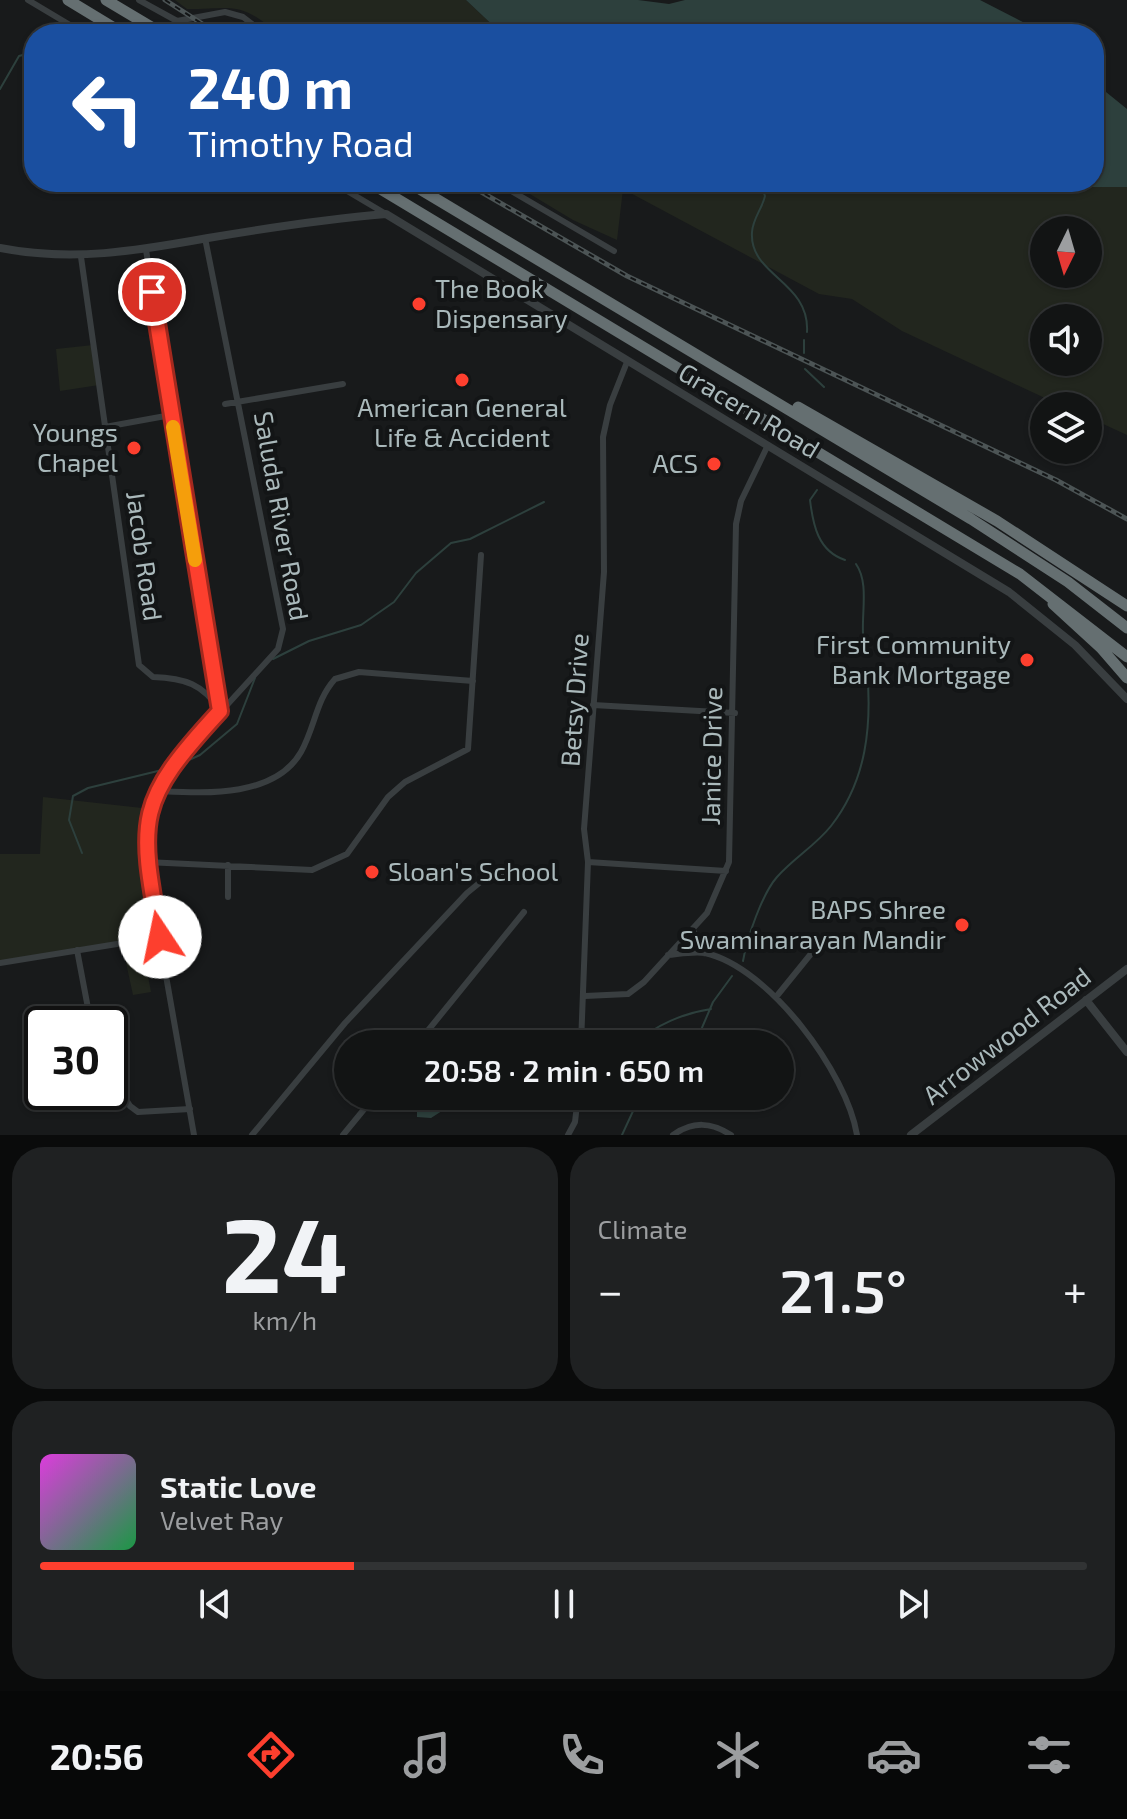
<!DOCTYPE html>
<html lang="en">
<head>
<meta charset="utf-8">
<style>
  body { margin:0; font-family:"Exo 2",sans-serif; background:#1f2122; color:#f1f3f6; height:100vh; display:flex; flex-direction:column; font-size:30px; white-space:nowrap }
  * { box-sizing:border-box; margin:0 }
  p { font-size:26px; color:#9c9ea0 }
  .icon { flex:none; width:44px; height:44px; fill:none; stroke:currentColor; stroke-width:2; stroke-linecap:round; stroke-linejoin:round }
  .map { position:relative; height:1135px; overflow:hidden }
  .details { display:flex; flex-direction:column; gap:12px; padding:12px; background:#0a0b0b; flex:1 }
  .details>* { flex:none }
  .top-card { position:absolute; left:24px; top:24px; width:1080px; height:168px; border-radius:32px; box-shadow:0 2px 6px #0004,0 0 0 2px #313334; background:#1a4fa0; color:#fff; overflow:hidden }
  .needle { width:52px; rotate:185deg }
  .controls { position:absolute; left:1030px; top:216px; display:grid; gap:16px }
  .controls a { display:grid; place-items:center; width:72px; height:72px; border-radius:50%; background:#121414; box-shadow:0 2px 6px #0004,0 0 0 2px #313334; font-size:40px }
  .speed { position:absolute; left:24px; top:1006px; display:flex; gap:16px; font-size:40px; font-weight:700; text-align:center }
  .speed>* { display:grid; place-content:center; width:104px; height:104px; border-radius:50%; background:#121414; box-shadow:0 2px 6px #0004,0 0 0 2px #313334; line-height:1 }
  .speed .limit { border:4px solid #111; border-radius:12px; background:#fff; color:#111 }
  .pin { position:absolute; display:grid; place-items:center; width:68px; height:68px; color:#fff; margin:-34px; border:4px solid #fff; border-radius:50%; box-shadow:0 2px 8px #0007 }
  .me { position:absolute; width:88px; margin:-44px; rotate:349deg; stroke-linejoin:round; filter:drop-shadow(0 0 6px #0008) }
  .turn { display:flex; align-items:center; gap:28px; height:168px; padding:0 32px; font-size:36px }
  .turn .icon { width:104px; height:104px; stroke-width:2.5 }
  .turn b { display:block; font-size:56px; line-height:68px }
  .big { font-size:60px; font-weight:600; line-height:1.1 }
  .details .widget { flex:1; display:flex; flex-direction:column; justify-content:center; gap:12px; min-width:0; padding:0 28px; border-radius:32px; background:#1f2122 }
  .details .dial { align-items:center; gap:0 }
  .dial b { font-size:104px; line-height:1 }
  .song { display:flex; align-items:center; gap:24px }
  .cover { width:96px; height:96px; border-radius:12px; background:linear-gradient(135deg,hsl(300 70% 55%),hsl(140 70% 35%)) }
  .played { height:8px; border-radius:4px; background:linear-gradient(90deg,#fd3f2e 30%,#313334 30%) }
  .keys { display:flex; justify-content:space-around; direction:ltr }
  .heat { display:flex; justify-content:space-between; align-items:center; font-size:44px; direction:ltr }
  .details .tiles { flex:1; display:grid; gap:12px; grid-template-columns:1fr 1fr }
  .widget:last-child { grid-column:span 2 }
  .trip { position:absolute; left:334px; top:1030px; width:460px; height:80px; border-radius:40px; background:#121414; box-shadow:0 2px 6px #0004,0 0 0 2px #313334; font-weight:600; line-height:80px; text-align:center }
  .menu { display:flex; height:128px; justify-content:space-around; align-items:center; background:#070808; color:#9c9ea0 }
  .menu .icon { width:56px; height:56px }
  .menu .selected { color:#fd3f2e }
  .menu b { font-size:36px; color:#f1f3f6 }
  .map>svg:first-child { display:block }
  .green { fill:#22261e; fill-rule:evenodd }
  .water { fill:#2d403d }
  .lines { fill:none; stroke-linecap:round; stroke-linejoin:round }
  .stream { stroke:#2d403d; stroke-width:2 }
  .minor { stroke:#393e40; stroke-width:6 }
  .tertiary { stroke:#393e40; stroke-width:8 }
  .motorway { stroke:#656f71; stroke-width:11 }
  .rail-casing { stroke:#4c5455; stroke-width:5 }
  .rail { stroke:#131516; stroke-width:2; stroke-dasharray:6; stroke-linecap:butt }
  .route-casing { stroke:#a4291e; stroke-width:20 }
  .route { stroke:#fd3f2e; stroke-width:14 }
  .slow { stroke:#f59e0b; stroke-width:14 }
  .poi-dot { fill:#fd3f2e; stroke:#131516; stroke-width:3 }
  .labels { text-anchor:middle; stroke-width:8; stroke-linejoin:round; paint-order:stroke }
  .poi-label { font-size:26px; fill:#aab9bb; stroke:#131516; text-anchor:end }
  .street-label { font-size:26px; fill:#aab9bb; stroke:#131516 }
</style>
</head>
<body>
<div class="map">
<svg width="1127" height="1135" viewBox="0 0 1127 1135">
  <rect width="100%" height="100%" fill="#181a1b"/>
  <!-- green -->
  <path class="green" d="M 175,0 L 466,0 L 502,34 L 279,34 C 237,0 236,9 187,9 Z
    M 510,182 L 1066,182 L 1084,187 L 1127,187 L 1127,435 L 1088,417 L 1088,406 L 1062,406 L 902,331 L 852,299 L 819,294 L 623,189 L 617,240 L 573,220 ZM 1044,230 L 1088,230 L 1088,274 L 1044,274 ZM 1044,318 L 1088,318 L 1088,362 L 1044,362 Z
    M 93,345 L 99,385 L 60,391 L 56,349 Z
    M 43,797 L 151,809 L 146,844 L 160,937 L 0,963 L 0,854 L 40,854 Z
    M 144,955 L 151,992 L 133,995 L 125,958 Z"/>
  <!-- water -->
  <path class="water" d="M 466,0 L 638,0 L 669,4 L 685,0 L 980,0 L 1046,34 L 502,34 Z
    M 1094,74 L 1106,92 L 1127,109 L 1127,187 L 1084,187 L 1066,182 L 1094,182 Z
    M 429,1096 L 448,1098 L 445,1109 L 431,1118 L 417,1117 L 417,1108 Z
    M 465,1096 L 518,1096 C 497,1114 484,1116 465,1096 Z"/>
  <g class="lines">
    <!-- stream -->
    <path class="stream" d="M 54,34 L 57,29
      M 0,89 L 19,56 L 34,52
      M 711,182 L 724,182
      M 753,182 L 761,185 L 765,196 C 762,209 753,218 752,232 C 749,276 810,281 807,332
      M 804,340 L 804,353
      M 805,369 L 824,387
      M 817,490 L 810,500 C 813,525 818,551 845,560
      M 856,564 C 872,587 857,625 866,650
      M 273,659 L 309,641 L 361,625 L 394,602 L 416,573 L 451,543 L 470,539 L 544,502
      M 178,765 L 200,755 L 237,724 L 255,678
      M 82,853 L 69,820 L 73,796 L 88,788 L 162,770
      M 743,961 C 747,938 762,894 777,877 C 794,858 816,845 831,826 C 867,780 872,725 867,669
      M 635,1044 C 655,1025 684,1013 711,1009
      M 695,1044 L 713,1002 L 732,976
      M 448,1098 L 453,1096
      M 622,1135 L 640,1096"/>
    <!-- minor -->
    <path class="minor" d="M 28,0 L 85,34
      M 139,0 L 177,21 L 225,12 L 243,17 L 265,34
      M 332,182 L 386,214
      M 496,182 L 614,251
      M 146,250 L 220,708
      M 81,257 L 139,665 L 153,677 C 184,678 204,684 220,711
      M 225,404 L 343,384
      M 105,427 L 171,415
      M 593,705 L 735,713
      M 156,791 C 201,793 274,799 301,752 C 315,727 316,700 335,679 L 359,672 L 473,681
      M 146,862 L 312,870 L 347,854 L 388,797 L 405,782 L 468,749 L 481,555
      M 588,862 L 726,871
      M 228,865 L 228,897
      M 693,930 L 704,953
      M 77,950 L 91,1024
      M 668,955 C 679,954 694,951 705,953 C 769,967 847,1073 857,1135
      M 0,963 L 160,937
      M 585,996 L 628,994 L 644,982 L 707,913 L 729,862 L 736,524 L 741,501 L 768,445
      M 776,997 L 823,939
      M 417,1044 L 524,912
      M 581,1044 L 588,862 L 584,829 L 604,572 L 603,437 L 610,405 L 627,362
      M 110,1075 L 130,1106 L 138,1112 L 190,1109
      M 194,1135 L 146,862 C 145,829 150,800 166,772 L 278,649 L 283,629 L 205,238
      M 252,1135 L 345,1023 L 467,893 L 483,880 L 507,875
      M 343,1135 L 375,1096
      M 568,1135 L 575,1122 L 578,1096
      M 673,1135 C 693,1121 711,1122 731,1135"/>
    <!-- tertiary -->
    <path class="tertiary" d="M 0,248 C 72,262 136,251 208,238 C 267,228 326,219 386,214 L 1009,592 L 1075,645 L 1127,699
      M 1086,1000 L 1127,1052
      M 911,1135 L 1127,969"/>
    <!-- motorway -->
    <path class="motorway" d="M 68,0 L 124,34
      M 106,0 L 163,34
      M 369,182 L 1020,574 L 1127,657
      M 408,182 L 971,519 L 1068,582 L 1127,628
      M 798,407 L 997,521 L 1127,606
      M 1053,604 L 1101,648 L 1127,678"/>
    <!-- rail casing -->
    <g class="rail-casing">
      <path id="rail" d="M 165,0 L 218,34
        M 464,182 L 627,276 L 1056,480 L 1127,519"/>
    </g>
    <!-- rail -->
    <use href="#rail" class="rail"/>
  </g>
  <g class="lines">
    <!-- route casing -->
    <g class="route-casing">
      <path id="route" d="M 152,292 L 220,711 C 136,802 138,817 160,937"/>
    </g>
    <!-- route -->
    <use href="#route" class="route"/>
    <!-- slow -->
    <path class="slow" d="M 173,427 L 195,560"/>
  </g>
  <!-- markers -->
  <g class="poi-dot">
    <circle cx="419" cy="304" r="8"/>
    <circle cx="462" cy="380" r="8"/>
    <circle cx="134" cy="448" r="8"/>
    <circle cx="714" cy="464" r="8"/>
    <circle cx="1027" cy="660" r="8"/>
    <circle cx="372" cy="872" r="8"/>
    <circle cx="962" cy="925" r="8"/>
  </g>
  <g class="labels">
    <!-- poi labels -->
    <g class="poi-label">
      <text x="435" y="298" text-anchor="start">The Book<tspan x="435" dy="30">Dispensary</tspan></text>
      <text x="462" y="417" text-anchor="middle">American General<tspan x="462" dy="30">Life &amp; Accident</tspan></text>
      <text x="118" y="442">Youngs<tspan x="118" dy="30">Chapel</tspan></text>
      <text x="698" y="473">ACS</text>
      <text x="1011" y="654">First Community<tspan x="1011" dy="30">Bank Mortgage</tspan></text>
      <text x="388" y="881" text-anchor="start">Sloan's School</text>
      <text x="946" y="919">BAPS Shree<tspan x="946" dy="30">Swaminarayan Mandir</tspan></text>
    </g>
    <!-- street labels -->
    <g class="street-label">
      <text transform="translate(749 411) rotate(31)" y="9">Gracern Road</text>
      <text transform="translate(281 516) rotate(80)" y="9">Saluda River Road</text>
      <text transform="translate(144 556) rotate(82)" y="9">Jacob Road</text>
      <text transform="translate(575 700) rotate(-86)" y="9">Betsy Drive</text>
      <text transform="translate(712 756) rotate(-89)" y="9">Janice Drive</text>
      <text transform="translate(1007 1036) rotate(-38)" y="9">Arrowwood Road</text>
    </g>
  </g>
</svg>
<div class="controls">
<a><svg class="needle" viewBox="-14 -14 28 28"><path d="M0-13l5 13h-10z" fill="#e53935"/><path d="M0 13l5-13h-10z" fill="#9c9ea0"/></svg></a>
<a><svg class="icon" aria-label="sound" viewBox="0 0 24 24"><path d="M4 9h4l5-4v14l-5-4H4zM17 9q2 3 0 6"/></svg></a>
<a><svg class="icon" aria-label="layers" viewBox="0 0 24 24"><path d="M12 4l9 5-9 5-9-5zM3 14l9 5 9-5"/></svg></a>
</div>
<div class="speed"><div class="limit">30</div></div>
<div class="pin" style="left:152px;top:292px;background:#d93025"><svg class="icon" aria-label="arrive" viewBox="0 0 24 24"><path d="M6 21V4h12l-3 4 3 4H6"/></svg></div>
<svg class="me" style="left:160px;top:937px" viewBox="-20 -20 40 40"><circle r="19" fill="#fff"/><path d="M0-13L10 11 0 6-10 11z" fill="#fd3f2e"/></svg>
<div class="trip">20:58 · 2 min · 650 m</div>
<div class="top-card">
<div class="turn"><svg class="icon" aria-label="left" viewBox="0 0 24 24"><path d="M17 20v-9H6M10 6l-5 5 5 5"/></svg><div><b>240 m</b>Timothy Road</div></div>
</div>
</div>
<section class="details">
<div class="tiles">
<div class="widget dial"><b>24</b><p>km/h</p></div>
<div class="widget"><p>Climate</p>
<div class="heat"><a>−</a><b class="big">21.5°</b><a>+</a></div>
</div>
<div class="widget">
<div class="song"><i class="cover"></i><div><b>Static Love</b><p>Velvet Ray</p></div></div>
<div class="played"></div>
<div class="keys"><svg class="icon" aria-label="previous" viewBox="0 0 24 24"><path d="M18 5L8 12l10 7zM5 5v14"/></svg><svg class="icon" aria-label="pause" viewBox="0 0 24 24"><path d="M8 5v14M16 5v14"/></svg><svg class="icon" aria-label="next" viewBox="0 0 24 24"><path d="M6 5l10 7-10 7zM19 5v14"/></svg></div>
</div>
</div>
</section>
<nav class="menu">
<b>20:56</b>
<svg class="icon selected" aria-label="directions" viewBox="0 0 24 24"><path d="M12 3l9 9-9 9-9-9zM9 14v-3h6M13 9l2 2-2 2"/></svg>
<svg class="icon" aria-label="music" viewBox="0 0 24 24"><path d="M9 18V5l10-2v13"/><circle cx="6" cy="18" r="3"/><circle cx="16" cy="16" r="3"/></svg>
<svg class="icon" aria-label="phone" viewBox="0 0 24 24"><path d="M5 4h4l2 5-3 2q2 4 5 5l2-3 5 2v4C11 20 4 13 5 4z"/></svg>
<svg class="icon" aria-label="climate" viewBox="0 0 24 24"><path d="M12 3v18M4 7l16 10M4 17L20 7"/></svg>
<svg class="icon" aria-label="car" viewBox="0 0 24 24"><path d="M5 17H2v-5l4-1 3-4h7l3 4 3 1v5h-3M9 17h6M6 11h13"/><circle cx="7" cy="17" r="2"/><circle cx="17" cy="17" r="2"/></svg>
<svg class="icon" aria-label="filters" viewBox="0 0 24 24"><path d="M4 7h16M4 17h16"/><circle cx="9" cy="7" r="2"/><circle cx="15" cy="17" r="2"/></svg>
</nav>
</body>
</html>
